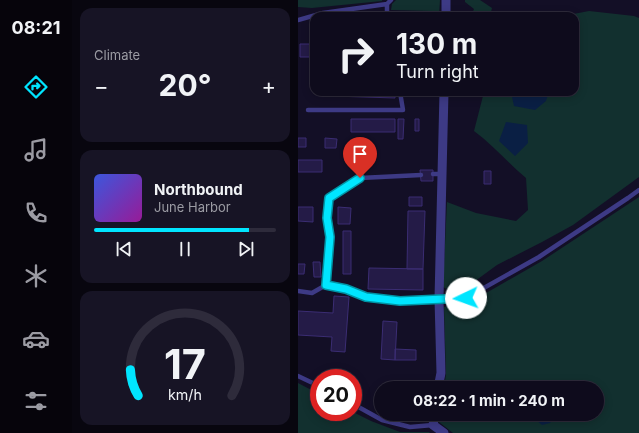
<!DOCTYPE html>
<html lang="en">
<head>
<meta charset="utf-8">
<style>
  body { margin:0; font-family:Inter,sans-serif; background:#171425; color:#f1f3f6; height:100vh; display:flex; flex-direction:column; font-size:15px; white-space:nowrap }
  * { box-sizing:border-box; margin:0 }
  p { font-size:13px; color:#9b9ba3 }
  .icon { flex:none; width:22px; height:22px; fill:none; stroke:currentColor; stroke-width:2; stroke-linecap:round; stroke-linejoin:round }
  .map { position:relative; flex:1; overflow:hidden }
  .side { display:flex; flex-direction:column; gap:8px; padding:8px; background:#08060f; width:226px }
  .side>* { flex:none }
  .top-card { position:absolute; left:12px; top:12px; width:269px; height:84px; border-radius:12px; box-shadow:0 2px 10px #0003,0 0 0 1px #2e2b3b; background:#0e0b1c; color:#f1f3f6; overflow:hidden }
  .speed { position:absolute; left:12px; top:369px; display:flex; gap:8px; font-size:20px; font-weight:700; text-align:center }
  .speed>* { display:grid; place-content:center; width:52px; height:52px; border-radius:50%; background:#0e0b1c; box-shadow:0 2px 10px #0003,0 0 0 1px #2e2b3b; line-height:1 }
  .speed .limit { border:6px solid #d22; background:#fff; color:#111 }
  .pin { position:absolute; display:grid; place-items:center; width:34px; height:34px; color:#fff; margin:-41px -17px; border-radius:50% 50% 50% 0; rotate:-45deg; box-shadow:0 0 4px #0007 }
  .pin .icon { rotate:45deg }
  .me { position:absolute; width:44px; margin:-22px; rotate:267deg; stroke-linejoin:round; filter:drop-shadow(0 0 3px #0008) }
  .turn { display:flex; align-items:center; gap:14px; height:84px; padding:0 20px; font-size:18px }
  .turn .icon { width:52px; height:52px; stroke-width:2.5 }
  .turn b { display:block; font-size:28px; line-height:34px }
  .big { font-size:30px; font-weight:700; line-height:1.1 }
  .side .tile { flex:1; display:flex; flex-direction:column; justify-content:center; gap:6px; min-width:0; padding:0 14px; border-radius:12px; background:#171425 }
  .side .dial { align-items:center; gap:0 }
  .dial svg { height:104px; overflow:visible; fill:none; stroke:#2e2b3b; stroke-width:7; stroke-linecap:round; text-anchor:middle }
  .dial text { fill:#f1f3f6; stroke:none }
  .song { display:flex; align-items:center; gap:12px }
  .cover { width:48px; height:48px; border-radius:6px; background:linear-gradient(135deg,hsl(230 70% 55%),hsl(300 70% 35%)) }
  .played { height:4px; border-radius:2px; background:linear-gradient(90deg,#00e5ff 85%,#2e2b3b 85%) }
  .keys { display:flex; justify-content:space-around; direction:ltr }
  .heat { display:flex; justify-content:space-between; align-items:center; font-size:22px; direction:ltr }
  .trip { position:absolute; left:76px; top:381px; width:230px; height:40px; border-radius:20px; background:#0e0b1c; box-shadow:0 2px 10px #0003,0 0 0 1px #2e2b3b; font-weight:700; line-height:40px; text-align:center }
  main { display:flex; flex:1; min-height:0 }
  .menu { display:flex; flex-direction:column; width:72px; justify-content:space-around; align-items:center; background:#06040b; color:#9b9ba3 }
  .menu .icon { width:28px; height:28px }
  .menu .current { color:#00e5ff }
  .menu b { font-size:18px; color:#f1f3f6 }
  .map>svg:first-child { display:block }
  .green { fill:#12302f }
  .water { fill:#0a1f44 }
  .building { fill:#241b47; stroke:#3b2d73 }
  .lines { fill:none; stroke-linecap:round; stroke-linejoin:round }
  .service { stroke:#3d3a85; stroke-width:4.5 }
  .minor { stroke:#3d3a85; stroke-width:9 }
  .route-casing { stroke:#0095a6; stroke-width:10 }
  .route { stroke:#00e5ff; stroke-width:7 }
</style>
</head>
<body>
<main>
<nav class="menu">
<b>08:21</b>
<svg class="icon current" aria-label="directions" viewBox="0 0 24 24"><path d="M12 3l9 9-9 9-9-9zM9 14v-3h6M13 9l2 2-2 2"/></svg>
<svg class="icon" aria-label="music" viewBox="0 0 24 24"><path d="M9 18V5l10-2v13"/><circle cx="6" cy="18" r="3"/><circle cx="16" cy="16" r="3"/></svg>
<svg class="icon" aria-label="phone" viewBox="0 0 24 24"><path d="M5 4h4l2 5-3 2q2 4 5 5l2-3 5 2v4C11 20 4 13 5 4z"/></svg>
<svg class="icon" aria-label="climate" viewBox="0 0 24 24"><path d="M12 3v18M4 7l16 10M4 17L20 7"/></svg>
<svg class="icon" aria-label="car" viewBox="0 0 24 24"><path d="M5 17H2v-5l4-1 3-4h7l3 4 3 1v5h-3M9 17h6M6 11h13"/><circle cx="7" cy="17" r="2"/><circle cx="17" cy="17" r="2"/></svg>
<svg class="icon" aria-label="filters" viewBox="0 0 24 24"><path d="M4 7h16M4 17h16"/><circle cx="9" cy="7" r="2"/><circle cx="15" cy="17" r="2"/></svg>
</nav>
<section class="side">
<div class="tile"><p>Climate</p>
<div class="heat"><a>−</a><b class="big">20°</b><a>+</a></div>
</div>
<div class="tile">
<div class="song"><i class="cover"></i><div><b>Northbound</b><p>June Harbor</p></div></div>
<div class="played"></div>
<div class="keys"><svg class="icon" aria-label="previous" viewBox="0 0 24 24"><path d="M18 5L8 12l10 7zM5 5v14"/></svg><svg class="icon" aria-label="pause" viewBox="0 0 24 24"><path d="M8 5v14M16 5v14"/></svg><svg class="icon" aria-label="next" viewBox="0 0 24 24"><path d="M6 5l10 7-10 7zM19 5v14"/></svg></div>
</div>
<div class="tile dial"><svg viewBox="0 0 100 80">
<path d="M14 69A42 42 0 1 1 86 69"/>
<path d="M14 69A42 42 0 0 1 8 49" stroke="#00e5ff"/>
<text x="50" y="56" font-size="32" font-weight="700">17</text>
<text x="50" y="72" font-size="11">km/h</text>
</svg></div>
</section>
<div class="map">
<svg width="341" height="433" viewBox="0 0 341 433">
  <rect width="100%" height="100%" fill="#130f26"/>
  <!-- green -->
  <path class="green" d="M 0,0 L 84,0 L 84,1 L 14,8 L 0,7 Z
    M 98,0 L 142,0 L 141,16 L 134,16 L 134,11 L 93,10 L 94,4 Z
    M 167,0 L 182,0 L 194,8 L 192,16 L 173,16 L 176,9 L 167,2 Z
    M 291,11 L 336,16 L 341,18 L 341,177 L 275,225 L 244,242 L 199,265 L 173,284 L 156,293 L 145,287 L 149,202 L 178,213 L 218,221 L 230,210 L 228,178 C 210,163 195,145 176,131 L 186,92 L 277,92 L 277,16 L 265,16 Z
    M 341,197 L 341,433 L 155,433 L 141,422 L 142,414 L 299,414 L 299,388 L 146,388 L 148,374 L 146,307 L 169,304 L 244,261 Z
    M 0,383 L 21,394 L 21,412 L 55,412 L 73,421 L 102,432 L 131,432 L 132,433 L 0,433 Z"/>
  <!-- water -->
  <path class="water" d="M 213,92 L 251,92 L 248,101 L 237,110 L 216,106 Z
    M 208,122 L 229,125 L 230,143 L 217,156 L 201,141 Z
    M 237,414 L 259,414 L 252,423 L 244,425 L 237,419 Z"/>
  <!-- building -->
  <path class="building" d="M 2,44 L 16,44 L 16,57 L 2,57 Z
    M 35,92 L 97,92 L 97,98 L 35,96 Z
    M 53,119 L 97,119 L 97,132 L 53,132 Z
    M 100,119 L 106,119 L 105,139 L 100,139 Z
    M 117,119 L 121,119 L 121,131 L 117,131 Z
    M 0,138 L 8,138 L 8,147 L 0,147 Z
    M 27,138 L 39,139 L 38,148 L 27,148 Z
    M 0,160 L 24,160 L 24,172 L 0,172 Z
    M 122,170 L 135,170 L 135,181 L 123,181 Z
    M 186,171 L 193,171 L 193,184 L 186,184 Z
    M 111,197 L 124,197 L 124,206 L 111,206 Z
    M 0,207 L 15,207 L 15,222 L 0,221 Z
    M 40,207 L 53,208 L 52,224 L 40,224 Z
    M 110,211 L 127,211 L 125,269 L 109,269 Z
    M 45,231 L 53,231 L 53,274 L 45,274 Z
    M 15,262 L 22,262 L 23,277 L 16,277 Z
    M 0,264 L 7,264 L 6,274 L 0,274 Z
    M 71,268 L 125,269 L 125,290 L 70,289 Z
    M 36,296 L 51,297 L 47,352 L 33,351 L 34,337 L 0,335 L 0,311 L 35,313 Z
    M 85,321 L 99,322 L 97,360 L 83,359 Z
    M 97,349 L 118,350 L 118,360 L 97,360 Z"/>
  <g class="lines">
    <!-- service -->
    <path class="service" d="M 89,16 L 89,4 L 93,0
      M 0,20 L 25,13 L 89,4
      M 10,110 L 105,110 L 102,92
      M 135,174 L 144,174
      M 28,285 L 32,237 L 29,218 L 31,198 L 62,178 L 123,175
      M 0,291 L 14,293 L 28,285 L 48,289 L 68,297 L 102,301 L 168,298 L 241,257 L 330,198 L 341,190
      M 0,376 L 21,386
      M 55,404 L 84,420 L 112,427 L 135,425"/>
    <!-- minor -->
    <path class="minor" d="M 148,16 L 148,0
      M 140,388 L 143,373 L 141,299 L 146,92
      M 137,414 L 135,425 L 146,433"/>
  </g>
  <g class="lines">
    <!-- route casing -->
    <g class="route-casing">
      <path id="route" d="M 62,178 L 31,198 L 29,218 L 32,237 L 28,285 L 48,289 L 68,297 L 102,301 L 168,298"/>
    </g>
    <!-- route -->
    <use href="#route" class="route"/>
  </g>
</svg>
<div class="speed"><div class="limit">20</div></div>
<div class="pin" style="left:62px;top:178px;background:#d93025"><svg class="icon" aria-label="arrive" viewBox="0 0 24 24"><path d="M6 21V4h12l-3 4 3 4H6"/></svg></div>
<svg class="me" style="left:168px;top:298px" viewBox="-20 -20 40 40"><circle r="19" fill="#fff"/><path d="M0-13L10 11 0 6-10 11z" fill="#00e5ff"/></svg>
<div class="trip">08:22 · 1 min · 240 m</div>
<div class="top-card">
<div class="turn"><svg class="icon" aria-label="right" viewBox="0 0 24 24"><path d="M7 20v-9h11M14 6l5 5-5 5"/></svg><div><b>130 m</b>Turn right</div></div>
</div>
</div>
</main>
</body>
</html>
